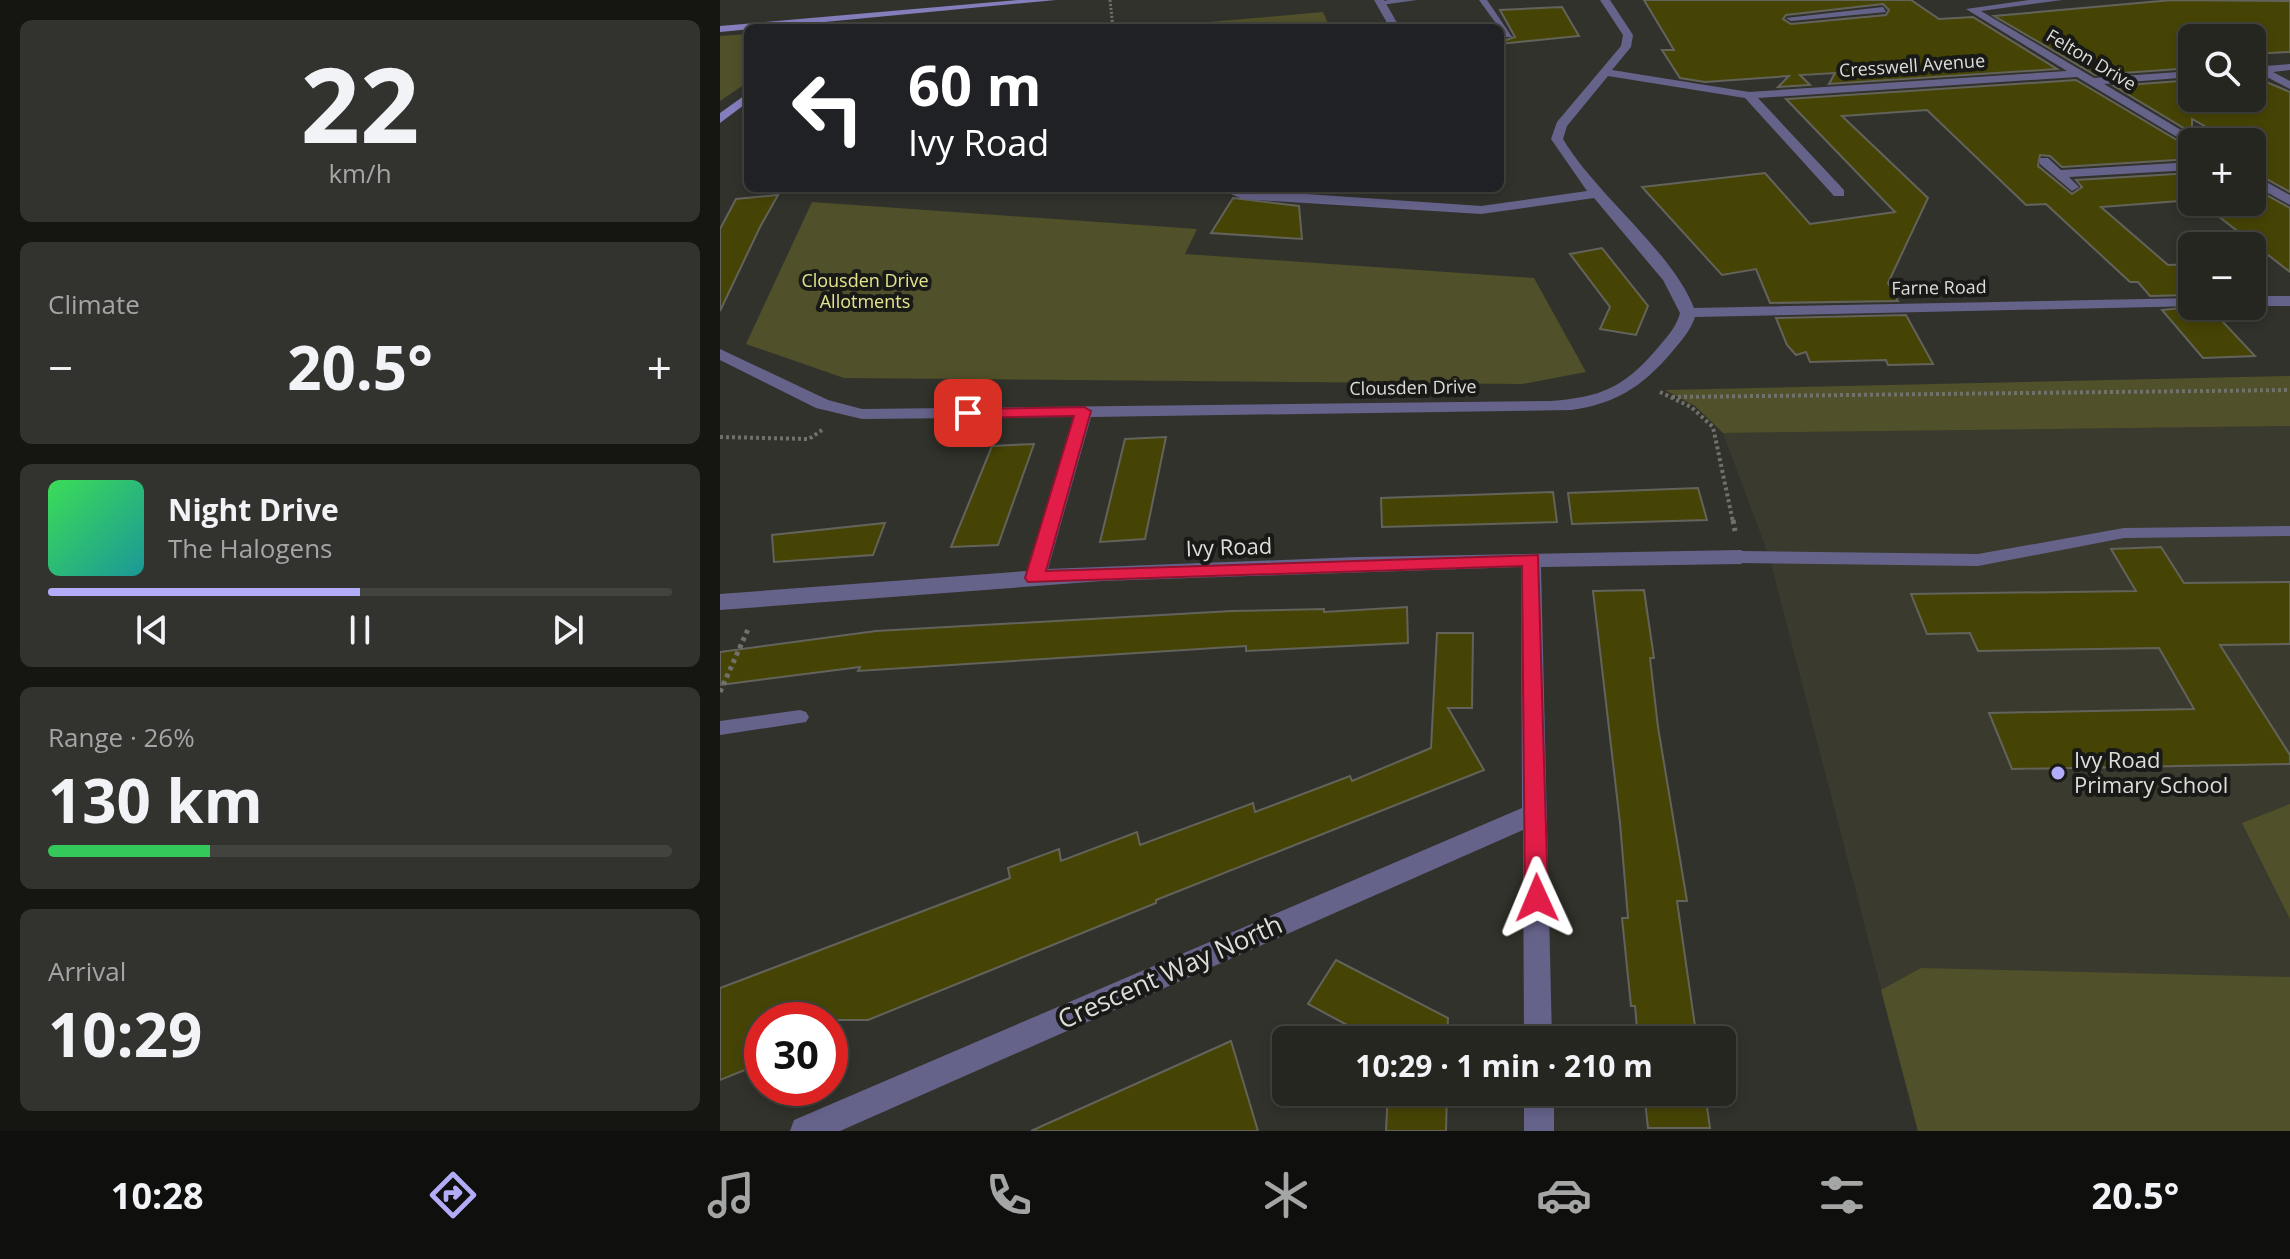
<!DOCTYPE html>
<html lang="en">
<head>
<meta charset="utf-8">
<style>
  body { margin:0; font-family:"Open Sans",sans-serif; background:#32322e; color:#f1f3f6; height:100vh; display:flex; flex-direction:column; font-size:30px; white-space:nowrap }
  * { box-sizing:border-box; margin:0 }
  p { font-size:26px; color:#a4a5a5 }
  .icon { flex:none; width:44px; height:44px; fill:none; stroke:currentColor; stroke-width:2; stroke-linecap:round; stroke-linejoin:round }
  .map { position:relative; flex:1; overflow:hidden }
  .panel { display:flex; flex-direction:column; gap:20px; padding:20px; background:#151512; width:720px }
  .panel>* { flex:none }
  .hud { position:absolute; left:24px; top:24px; width:760px; height:168px; border-radius:12px; box-shadow:0 4px 12px #0003,0 0 0 2px #42433f; background:#202124; color:#fff; overflow:hidden }
  .buttons { position:absolute; left:1458px; top:24px; display:grid; gap:16px }
  .buttons a { display:grid; place-items:center; width:88px; height:88px; border-radius:12px; background:#262621; box-shadow:0 4px 12px #0003,0 0 0 2px #42433f; font-size:40px }
  .speed { position:absolute; left:24px; top:1002px; display:flex; gap:16px; font-size:40px; font-weight:700; text-align:center }
  .speed>* { display:grid; place-content:center; width:104px; height:104px; border-radius:50%; background:#262621; box-shadow:0 4px 12px #0003,0 0 0 2px #42433f; line-height:1 }
  .speed .limit { border:12px solid #d22; background:#fff; color:#111 }
  .pin { position:absolute; display:grid; place-items:center; width:68px; height:68px; color:#fff; margin:-34px; border-radius:16px; box-shadow:0 4px 12px #0006 }
  .me { position:absolute; width:88px; margin:-44px; rotate:359deg; stroke-linejoin:round; filter:drop-shadow(0 0 6px #0008) }
  .turn { display:flex; align-items:center; gap:28px; height:168px; padding:0 32px; font-size:36px }
  .turn .icon { width:104px; height:104px; stroke-width:2.5 }
  .turn b { display:block; font-size:56px; line-height:68px }
  .big { font-size:60px; font-weight:700; line-height:1.1 }
  .panel .widget { flex:1; display:flex; flex-direction:column; justify-content:center; gap:12px; min-width:0; padding:0 28px; border-radius:12px; background:#32322e }
  .panel .dial { align-items:center; gap:0 }
  .dial b { font-size:104px; line-height:1 }
  .song { display:flex; align-items:center; gap:24px }
  .cover { width:96px; height:96px; border-radius:12px; background:linear-gradient(135deg,hsl(130 70% 55%),hsl(180 70% 35%)) }
  .played { height:8px; border-radius:4px; background:linear-gradient(90deg,#b3adf9 50%,#42433f 50%) }
  .keys { display:flex; justify-content:space-around; direction:ltr }
  .heat { display:flex; justify-content:space-between; align-items:center; font-size:44px; direction:ltr }
  .charge { height:12px; border-radius:6px; background:linear-gradient(90deg,#34c759 26%,#42433f 0) }
  .trip { position:absolute; left:552px; top:1026px; width:464px; height:80px; border-radius:12px; background:#262621; box-shadow:0 4px 12px #0003,0 0 0 2px #42433f; font-weight:700; line-height:80px; text-align:center }
  .tabs { display:flex; height:128px; justify-content:space-around; align-items:center; background:#0f0f0d; color:#a4a5a5 }
  .tabs .icon { width:56px; height:56px }
  .tabs .selected { color:#b3adf9 }
  .tabs b { font-size:36px; color:#f1f3f6 }
  main { display:flex; flex:1; min-height:0 }
  .map>svg:first-child { display:block }
  .built { fill:#3a3a2e }
  .green { fill:#50502a }
  .building { fill:#464405; stroke:#63635c; stroke-width:2; fill-rule:evenodd }
  .lines { fill:none; stroke-linecap:round; stroke-linejoin:round }
  .path-far2 { stroke:#71716c; stroke-width:3; stroke-dasharray:2 2; stroke-linecap:butt }
  .path-far1 { stroke:#71716c; stroke-width:4; stroke-dasharray:3 3; stroke-linecap:butt }
  .path { stroke:#71716c; stroke-width:5; stroke-dasharray:4 4; stroke-linecap:butt }
  .service { fill:#66638b; fill-rule:evenodd }
  .minor { fill:#66638b; fill-rule:evenodd }
  .secondary { fill:#847ebd; fill-rule:evenodd }
  .route { fill:#e11d48; stroke:#92132f; stroke-width:2 }
  .poi-dot { fill:#b3adf9; stroke:#191a17; stroke-width:3 }
  .labels { text-anchor:middle; stroke-width:8; stroke-linejoin:round; paint-order:stroke }
  .far-street-label { font-size:18px; fill:#ddddd9; stroke:#191a17 }
  .far-park-label { font-size:18px; fill:#e4e48e; stroke:#191a17 }
  .street-label { font-size:22px; fill:#ddddd9; stroke:#191a17 }
  .poi-label { font-size:22px; fill:#ddddd9; stroke:#191a17; text-anchor:start }
  .near-street-label { font-size:26px; fill:#ddddd9; stroke:#191a17 }
</style>
</head>
<body>
<main>
<section class="panel">
<div class="widget dial"><b>22</b><p>km/h</p></div>
<div class="widget"><p>Climate</p>
<div class="heat"><a>−</a><b class="big">20.5°</b><a>+</a></div>
</div>
<div class="widget">
<div class="song"><i class="cover"></i><div><b>Night Drive</b><p>The Halogens</p></div></div>
<div class="played"></div>
<div class="keys"><svg class="icon" aria-label="previous" viewBox="0 0 24 24"><path d="M18 5L8 12l10 7zM5 5v14"/></svg><svg class="icon" aria-label="pause" viewBox="0 0 24 24"><path d="M8 5v14M16 5v14"/></svg><svg class="icon" aria-label="next" viewBox="0 0 24 24"><path d="M6 5l10 7-10 7zM19 5v14"/></svg></div>
</div>
<div class="widget"><p>Range · 26%</p><b class="big">130 km</b><div class="charge"></div></div>
<div class="widget"><p>Arrival</p><b class="big">10:29</b></div>
</section>
<div class="map">
<svg width="1570" height="1131" viewBox="0 0 1570 1131">
  <rect width="100%" height="100%" fill="#32322c"/>
  <!-- built -->
  <path class="built" d="M 1570,426 L 1570,1131 L 1198,1131 L 1049,556 L 1003,433 Z"/>
  <!-- green -->
  <path class="green" d="M 603,12 L 610,28 L 420,28 Z
    M 28,34 L 28,82 L 0,101 L 0,36 Z
    M 92,202 L 477,229 L 465,254 L 814,278 L 866,372 L 802,384 L 124,378 L 26,344 Z
    M 1570,376 L 1570,426 L 1003,433 L 975,406 L 945,390 Z
    M 1570,804 L 1570,919 L 1522,823 Z
    M 1201,968 L 1570,977 L 1570,1131 L 1198,1131 L 1161,990 Z"/>
  <!-- building -->
  <path class="building" d="M 924,0 L 1191,0 L 1219,19 L 1253,17 L 1337,69 L 1109,84 L 1115,73 L 1080,75 L 1090,85 L 1058,87 L 1069,76 L 985,82 L 960,78 L 942,50 L 954,50 ZM 1163,4 L 1169,10 L 1166,15 L 1071,24 L 1063,19 L 1066,15 Z
    M 1452,0 L 1570,1 L 1570,52 L 1532,54 L 1532,38 L 1472,38 L 1472,68 L 1375,75 L 1274,16 Z
    M 842,7 L 859,36 L 780,44 L 780,34 L 786,40 L 795,37 L 780,10 Z
    M 1532,76 L 1570,92 L 1570,192 L 1532,171 L 1532,142 L 1513,142 L 1472,119 L 1472,133 L 1394,86 L 1472,80 L 1472,98 L 1532,98 Z
    M 1356,80 L 1472,149 L 1472,159 L 1342,167 L 1330,156 L 1320,155 L 1318,166 L 1352,194 L 1362,187 L 1356,180 L 1472,173 L 1472,200 L 1381,207 L 1448,265 L 1472,264 L 1472,295 L 1430,296 L 1418,282 L 1410,282 L 1326,204 L 1306,205 L 1207,110 L 1122,116 L 1208,198 L 1168,283 L 1178,301 L 1050,303 L 1036,269 L 1002,275 L 922,187 L 1045,173 L 1090,224 L 1175,212 L 1066,99 Z
    M 1532,187 L 1570,208 L 1570,272 L 1484,205 L 1532,202 Z
    M 58,195 L 40,227 L 0,311 L 0,229 L 16,199 Z
    M 513,198 L 579,206 L 582,239 L 491,233 Z
    M 882,248 L 928,306 L 916,335 L 880,329 L 890,307 L 850,254 Z
    M 1481,306 L 1488,306 L 1535,356 L 1483,358 L 1442,310 Z
    M 1186,315 L 1213,364 L 1168,365 L 1166,360 L 1090,362 L 1086,352 L 1076,355 L 1067,345 L 1056,318 Z
    M 446,437 L 425,539 L 380,542 L 405,439 Z
    M 314,444 L 278,545 L 231,547 L 272,446 Z
    M 978,488 L 987,520 L 852,524 L 848,493 Z
    M 833,492 L 837,522 L 662,527 L 661,498 Z
    M 165,523 L 153,555 L 54,562 L 52,535 Z
    M 1441,547 L 1464,583 L 1570,582 L 1570,644 L 1500,645 L 1570,755 L 1570,764 L 1292,769 L 1269,713 L 1474,709 L 1439,648 L 1258,651 L 1250,633 L 1207,634 L 1191,594 L 1416,591 L 1391,549 Z
    M 924,590 L 934,658 L 930,658 L 938,727 L 967,901 L 957,901 L 977,1040 L 918,1040 L 915,1006 L 911,1006 L 902,918 L 908,918 L 900,823 L 873,591 Z
    M 687,607 L 688,643 L 526,651 L 526,646 L 138,671 L 140,667 L 0,685 L 0,652 L 156,631 L 512,611 L 604,609 L 604,612 Z
    M 717,633 L 753,633 L 752,708 L 728,708 L 764,770 L 436,900 L 436,903 L 148,1020 L 42,1020 L 42,1063 L 0,1080 L 0,988 L 290,878 L 288,868 L 339,849 L 341,861 L 417,832 L 420,845 L 533,803 L 535,812 L 630,776 L 632,781 L 711,748 Z
    M 616,960 L 728,1018 L 727,1040 L 655,1040 L 588,1004 Z
    M 511,1041 L 538,1131 L 311,1131 Z
    M 668,1092 L 727,1092 L 726,1131 L 666,1131 Z
    M 924,1092 L 985,1092 L 990,1128 L 928,1128 Z"/>
  <g class="lines">
    <!-- path-far2 -->
    <path class="path-far2" d="M 390,0 L 393,28"/>
    <!-- path-far1 -->
    <path class="path-far1" d="M 940,392 L 971,407 L 993,427 L 1013,522
      M 952,397 L 1570,390
      M 0,437 L 89,439 L 102,430"/>
    <!-- path -->
    <path class="path" d="M 1013,520 L 1015,531
      M 0,692 L 29,627"/>
    <!-- service -->
    <path class="service" d="M 668,0 L 697,0 L 661,5 L 657,3 Z
      M 759,0 L 767,0 L 792,37 L 786,37 Z
      M 1570,526 L 1570,536 L 1404,538 L 1258,566 L 1021,563 L 1013,557 L 1021,551 L 1258,554 L 1404,528 Z
      M 80,710 L 86,712 L 89,717 L 86,722 L 0,735 L 0,721 Z"/>
    <!-- minor -->
    <path class="minor" d="M 654,0 L 664,0 L 680,28 L 670,28 Z
      M 880,0 L 890,0 L 913,35 L 911,47 L 892,70 L 1029,92 L 1347,71 L 1246,9 L 1309,0 L 1342,0 L 1261,11 L 1374,78 L 1472,71 L 1472,77 L 1384,84 L 1476,139 L 1478,142 L 1472,142 L 1472,146 L 1357,77 L 1038,98 L 1124,190 L 1124,196 L 1114,196 L 1025,98 L 888,76 L 847,126 L 843,139 C 877,196 952,251 974,308 L 1472,298 L 1472,306 L 1478,306 L 975,317 C 970,332 960,342 951,353 C 922,387 895,404 851,410 L 371,417 L 328,569 L 638,557 L 1021,550 L 1031,557 L 1021,564 L 821,567 L 832,1040 L 804,1040 L 803,830 L 120,1131 L 70,1131 L 74,1120 L 802,808 L 801,567 L 382,581 L 0,610 L 0,594 L 307,571 L 354,417 L 142,419 L 96,408 L 0,360 L 0,349 L 108,400 L 142,409 L 831,401 C 881,397 903,388 936,350 C 946,338 956,328 960,313 L 943,280 L 874,198 L 761,214 L 522,199 L 498,188 L 761,206 L 867,191 L 831,139 L 837,122 L 901,46 L 903,35 Z
      M 1163,7 L 1166,12 L 1071,21 L 1066,18 Z
      M 1570,64 L 1570,70 L 1553,72 L 1570,81 L 1570,89 L 1539,73 L 1532,73 L 1532,67 Z
      M 1320,158 L 1328,158 L 1341,170 L 1472,162 L 1472,170 L 1349,177 L 1359,187 L 1352,191 L 1320,164 Z
      M 1532,174 L 1570,195 L 1570,205 L 1532,184 Z
      M 1532,296 L 1570,296 L 1570,306 L 1532,306 Z
      M 804,1092 L 834,1092 L 834,1131 L 804,1131 Z"/>
    <!-- secondary -->
    <path class="secondary" d="M 298,0 L 336,0 L 0,32 L 0,26 Z
      M 28,93 L 28,102 L 0,123 L 0,113 Z"/>
  </g>
  <!-- route -->
  <path class="route" d="M 364,407 L 371,411 L 326,571 L 818,555 L 828,898 L 825,906 L 817,909 L 808,906 L 805,898 L 802,566 L 308,582 L 305,578 L 354,416 L 248,418 L 241,413 L 248,409 Z"/>
  <!-- markers -->
  <circle class="poi-dot" cx="1338" cy="773" r="8"/>
  <g class="labels">
    <!-- far-street labels -->
    <g class="far-street-label">
      <text transform="translate(1371 60) rotate(31)" y="6">Felton Drive</text>
      <text transform="translate(1192 66) rotate(-4)" y="6">Cresswell Avenue</text>
      <text transform="translate(1219 288) rotate(-1)" y="6">Farne Road</text>
      <text transform="translate(693 388) rotate(-1)" y="6">Clousden Drive</text>
    </g>
    <!-- far-park labels -->
    <g class="far-park-label">
      <text x="145" y="287">Clousden Drive<tspan x="145" dy="21">Allotments</tspan></text>
    </g>
    <!-- street labels -->
    <g class="street-label">
      <text transform="translate(509 547) rotate(-2)" y="8">Ivy Road</text>
    </g>
    <!-- poi labels -->
    <g class="poi-label">
      <text x="1354" y="768">Ivy Road<tspan x="1354" dy="25">Primary School</tspan></text>
    </g>
    <!-- near-street labels -->
    <g class="near-street-label">
      <text transform="translate(450 972) rotate(-24)" y="9">Crescent Way North</text>
    </g>
  </g>
</svg>
<div class="buttons">
<a><svg class="icon" aria-label="search" viewBox="0 0 24 24"><circle cx="10" cy="10" r="6"/><path d="M15 15l6 6"/></svg></a>
<a>+</a>
<a>−</a>
</div>
<div class="speed"><div class="limit">30</div></div>
<div class="pin" style="left:248px;top:413px;background:#d93025"><svg class="icon" aria-label="arrive" viewBox="0 0 24 24"><path d="M6 21V4h12l-3 4 3 4H6"/></svg></div>
<svg class="me" style="left:817px;top:898px" viewBox="-20 -20 40 40"><path d="M0-17L14 15 0 8-14 15z" fill="#e11d48" stroke="#fff" stroke-width="4"/></svg>
<div class="trip">10:29 · 1 min · 210 m</div>
<div class="hud">
<div class="turn"><svg class="icon" aria-label="left" viewBox="0 0 24 24"><path d="M17 20v-9H6M10 6l-5 5 5 5"/></svg><div><b>60 m</b>Ivy Road</div></div>
</div>
</div>
</main>
<nav class="tabs">
<b>10:28</b>
<svg class="icon selected" aria-label="directions" viewBox="0 0 24 24"><path d="M12 3l9 9-9 9-9-9zM9 14v-3h6M13 9l2 2-2 2"/></svg>
<svg class="icon" aria-label="music" viewBox="0 0 24 24"><path d="M9 18V5l10-2v13"/><circle cx="6" cy="18" r="3"/><circle cx="16" cy="16" r="3"/></svg>
<svg class="icon" aria-label="phone" viewBox="0 0 24 24"><path d="M5 4h4l2 5-3 2q2 4 5 5l2-3 5 2v4C11 20 4 13 5 4z"/></svg>
<svg class="icon" aria-label="climate" viewBox="0 0 24 24"><path d="M12 3v18M4 7l16 10M4 17L20 7"/></svg>
<svg class="icon" aria-label="car" viewBox="0 0 24 24"><path d="M5 17H2v-5l4-1 3-4h7l3 4 3 1v5h-3M9 17h6M6 11h13"/><circle cx="7" cy="17" r="2"/><circle cx="17" cy="17" r="2"/></svg>
<svg class="icon" aria-label="filters" viewBox="0 0 24 24"><path d="M4 7h16M4 17h16"/><circle cx="9" cy="7" r="2"/><circle cx="15" cy="17" r="2"/></svg>
<b>20.5°</b>
</nav>
</body>
</html>
